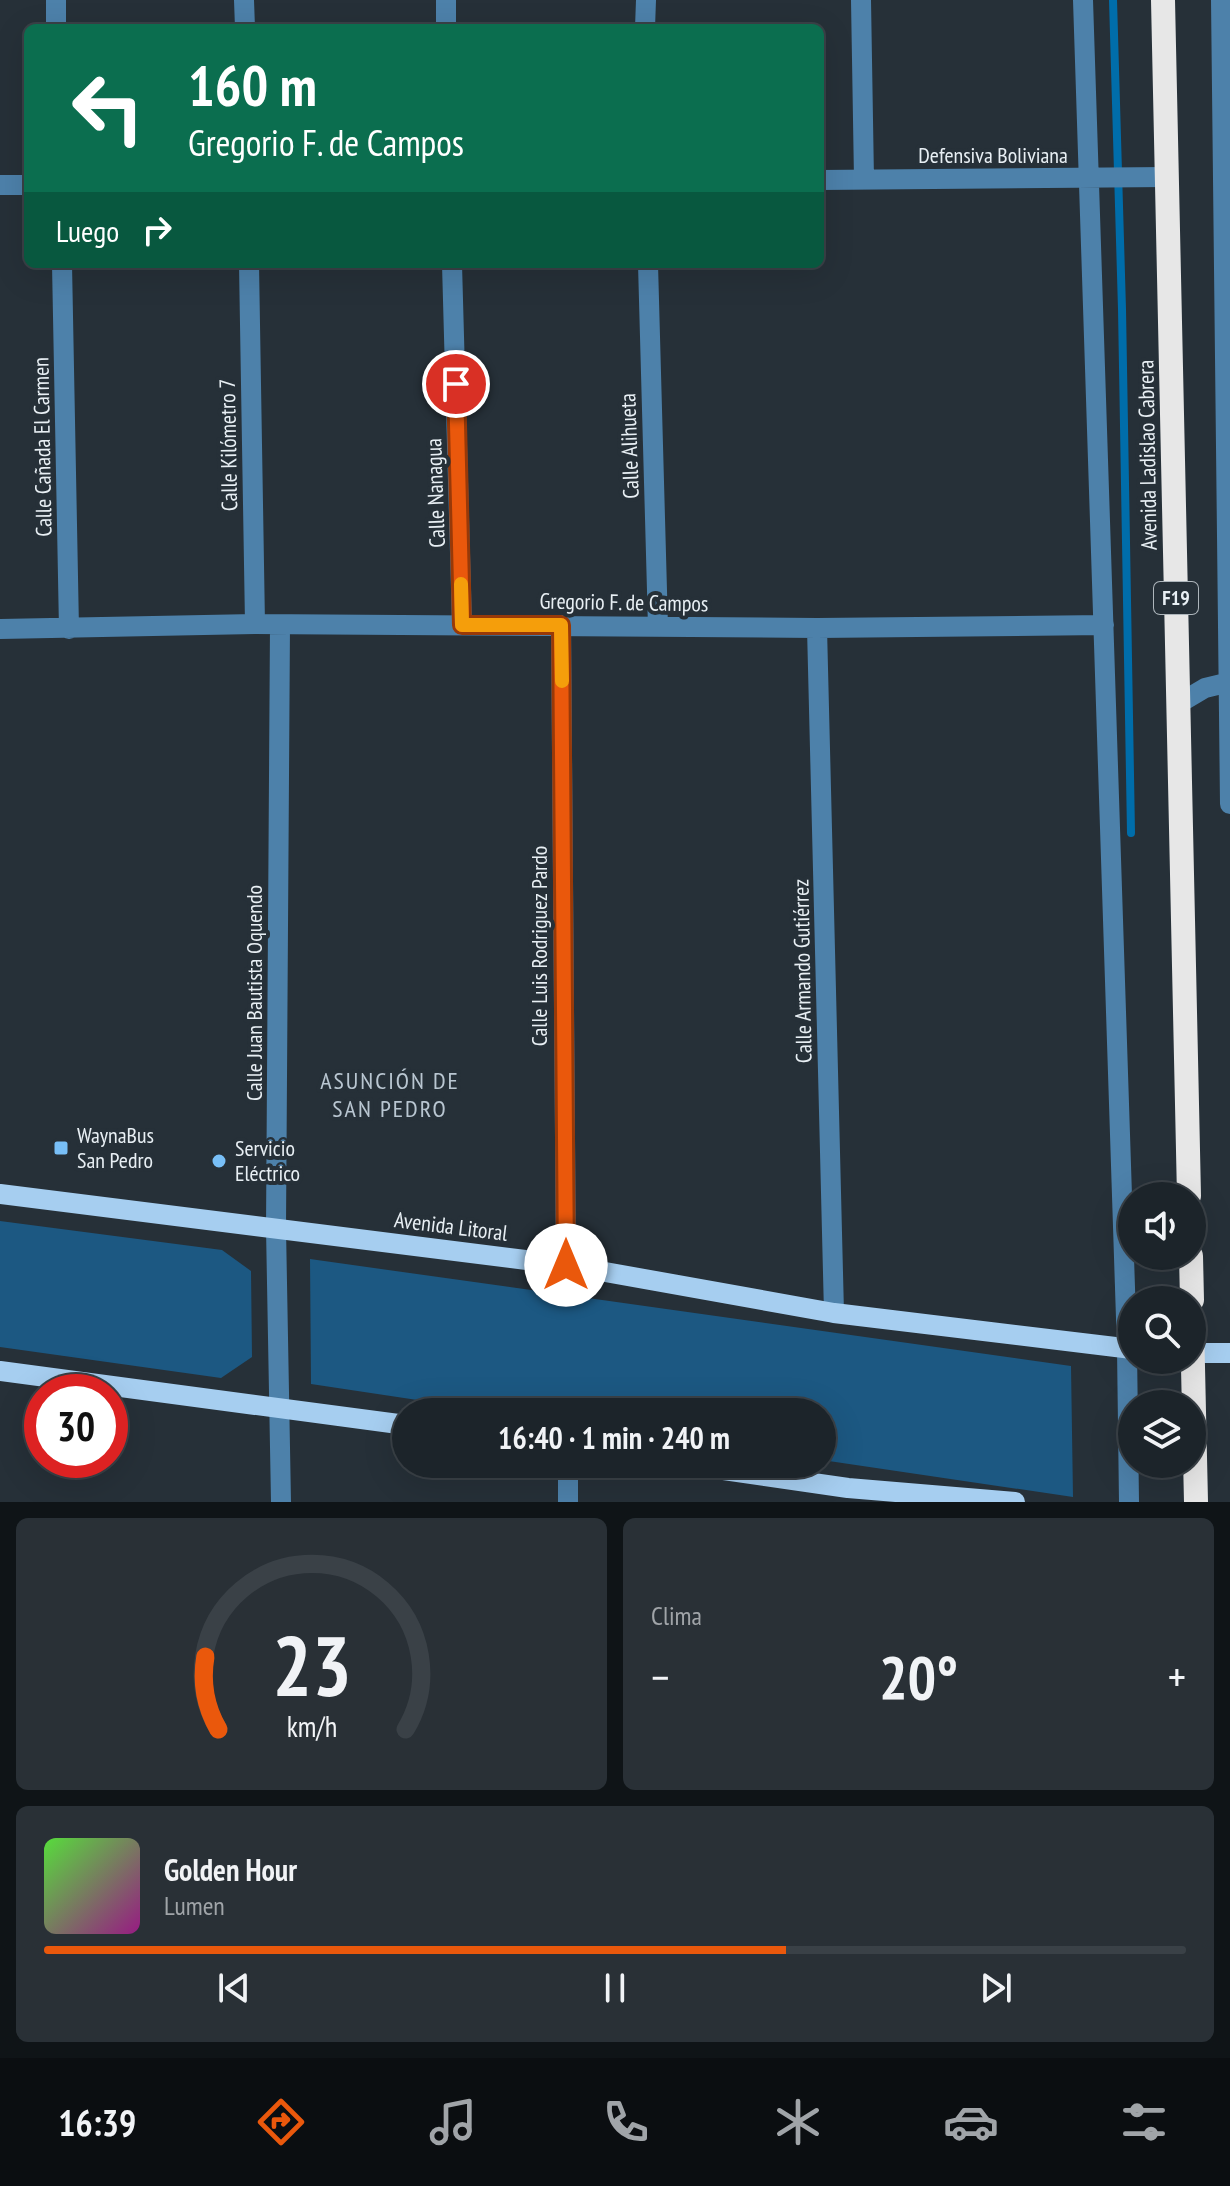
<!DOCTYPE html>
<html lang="es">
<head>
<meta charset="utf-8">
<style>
  body { margin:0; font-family:"PT Sans Narrow",sans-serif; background:#293036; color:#f1f3f6; height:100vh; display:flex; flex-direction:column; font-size:30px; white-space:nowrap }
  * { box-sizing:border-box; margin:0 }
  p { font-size:26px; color:#a0a4a8 }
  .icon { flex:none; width:44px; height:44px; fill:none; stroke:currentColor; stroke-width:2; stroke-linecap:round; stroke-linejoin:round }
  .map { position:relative; height:1502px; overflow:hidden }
  .panel { display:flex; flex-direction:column; gap:16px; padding:16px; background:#0f1417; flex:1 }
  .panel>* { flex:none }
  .guide { position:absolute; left:24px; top:24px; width:800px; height:244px; border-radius:12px; box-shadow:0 8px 32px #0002,0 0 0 2px #3a4147; background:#0b6e4f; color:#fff; overflow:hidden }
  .fabs { position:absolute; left:1118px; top:1182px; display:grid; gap:16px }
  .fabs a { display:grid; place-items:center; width:88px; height:88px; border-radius:50%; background:#1c242a; box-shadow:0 8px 32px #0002,0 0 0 2px #3a4147; font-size:40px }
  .speed { position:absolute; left:24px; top:1374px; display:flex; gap:16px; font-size:40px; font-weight:700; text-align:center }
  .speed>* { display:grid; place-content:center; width:104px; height:104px; border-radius:50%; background:#1c242a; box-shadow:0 8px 32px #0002,0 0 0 2px #3a4147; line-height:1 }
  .speed .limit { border:12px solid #d22; background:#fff; color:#111 }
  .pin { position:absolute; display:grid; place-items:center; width:68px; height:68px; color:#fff; margin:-34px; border:4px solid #fff; border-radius:50%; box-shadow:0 2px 8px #0007 }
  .me { position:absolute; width:88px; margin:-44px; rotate:0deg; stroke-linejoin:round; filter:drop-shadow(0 0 6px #0008) }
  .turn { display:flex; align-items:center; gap:28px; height:168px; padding:0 32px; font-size:36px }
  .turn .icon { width:104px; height:104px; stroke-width:2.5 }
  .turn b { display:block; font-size:56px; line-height:68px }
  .then { display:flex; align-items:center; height:76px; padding:0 32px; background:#0003; gap:16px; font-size:30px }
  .big { font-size:60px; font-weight:700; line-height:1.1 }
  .panel .card { flex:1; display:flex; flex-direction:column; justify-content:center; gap:12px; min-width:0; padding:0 28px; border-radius:12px; background:#293036 }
  .panel .dial { align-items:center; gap:0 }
  .dial svg { height:208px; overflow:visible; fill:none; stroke:#3a4147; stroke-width:7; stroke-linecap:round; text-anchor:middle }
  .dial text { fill:#f1f3f6; stroke:none }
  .song { display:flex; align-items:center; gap:24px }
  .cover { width:96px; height:96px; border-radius:12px; background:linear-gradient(135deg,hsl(110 70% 55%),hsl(310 70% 35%)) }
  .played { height:8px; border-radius:4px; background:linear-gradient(90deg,#ea580c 65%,#3a4147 65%) }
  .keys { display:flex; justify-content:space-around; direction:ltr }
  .heat { display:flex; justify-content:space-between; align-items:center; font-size:44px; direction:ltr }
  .panel .tiles { flex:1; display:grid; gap:16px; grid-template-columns:1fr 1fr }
  .card:last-child { grid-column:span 2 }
  .trip { position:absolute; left:392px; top:1398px; width:444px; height:80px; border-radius:40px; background:#1c242a; box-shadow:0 8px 32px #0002,0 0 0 2px #3a4147; font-weight:700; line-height:80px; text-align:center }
  .dock { display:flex; height:128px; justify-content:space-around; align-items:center; background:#0b0e11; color:#a0a4a8 }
  .dock .icon { width:56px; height:56px }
  .dock .current { color:#ea580c }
  .dock b { font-size:36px; color:#f1f3f6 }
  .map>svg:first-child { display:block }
  .green { fill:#1c5882 }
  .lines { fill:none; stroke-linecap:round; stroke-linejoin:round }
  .stream { stroke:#006daa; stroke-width:8 }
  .minor { stroke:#4d81aa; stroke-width:20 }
  .major { stroke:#a6cef0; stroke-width:20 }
  .highway { stroke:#e7e7e7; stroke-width:24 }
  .route-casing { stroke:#983908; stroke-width:20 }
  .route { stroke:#ea580c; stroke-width:14 }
  .slow { stroke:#f59e0b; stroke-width:14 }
  .poi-dot { fill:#78bff7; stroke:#263038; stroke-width:3 }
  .labels { text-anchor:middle; stroke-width:8; stroke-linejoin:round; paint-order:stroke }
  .shield { fill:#263038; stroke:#aeb6bc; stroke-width:2 }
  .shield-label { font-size:20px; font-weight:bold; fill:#e8eff4 }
  .street-label { font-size:22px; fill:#e8eff4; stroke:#263038 }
  .poi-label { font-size:22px; fill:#e8eff4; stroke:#263038; text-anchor:start }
  .neighbourhood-label { font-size:24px; letter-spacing:2px; fill:#b9c6d1; stroke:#263038 }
</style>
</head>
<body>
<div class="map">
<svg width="1230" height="1502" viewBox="0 0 1230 1502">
  <rect width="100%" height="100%" fill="#263038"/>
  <!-- green -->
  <path class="green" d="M 0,1221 L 222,1250 L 251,1271 L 252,1357 L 221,1378 L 0,1347 Z
    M 310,1259 L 1071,1366 L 1073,1497 L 822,1460 L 822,1412 L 497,1412 L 311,1384 Z"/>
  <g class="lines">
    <!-- stream -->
    <path class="stream" d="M 1113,0 L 1122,309 L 1131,833"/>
    <!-- minor -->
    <path class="minor" d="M 56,0 L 56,28
      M 244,0 L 245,28
      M 446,0 L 446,28
      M 861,0 L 864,179
      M 1083,0 L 1127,1349 L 1129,1502
      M 1221,0 L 1230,804
      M 645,28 L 646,0
      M 820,180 L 1167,177
      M 0,185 L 28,185
      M 62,264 L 69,629
      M 249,264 L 255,624
      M 452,264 L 462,625
      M 648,264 L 658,627
      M 280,625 L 276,1228 L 281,1502
      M 561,625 L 566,1265
      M 817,628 L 834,1313
      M 0,629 L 255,624 L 817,628 L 1104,625
      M 1178,704 L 1205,688 L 1230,682
      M 568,1464 L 568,1502"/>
    <!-- major -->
    <path class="major" d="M 0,1194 L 566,1265 L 834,1313 L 1132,1349
      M 1192,1353 L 1230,1353
      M 0,1371 L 406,1425
      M 682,1464 L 848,1488 L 1015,1502"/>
    <!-- highway -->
    <path class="highway" d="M 1163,0 L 1189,1196
      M 1191,1256 L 1192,1300
      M 1192,1322 L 1196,1502"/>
  </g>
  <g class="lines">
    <!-- route casing -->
    <g class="route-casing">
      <path id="route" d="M 456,384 L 462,625 L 561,625 L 566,1265"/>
    </g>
    <!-- route -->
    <use href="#route" class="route"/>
    <!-- slow -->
    <path class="slow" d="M 461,584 L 462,625 L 561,625 L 562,681"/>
  </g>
  <!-- markers -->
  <g class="poi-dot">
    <rect x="53" y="1140" width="16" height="16" rx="4"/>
    <circle cx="219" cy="1161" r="8"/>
  </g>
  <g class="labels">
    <!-- shield labels -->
    <rect class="shield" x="1154" y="582" width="44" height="32" rx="6"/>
    <g class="shield-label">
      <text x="1176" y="605">F19</text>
    </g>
    <!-- street labels -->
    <g class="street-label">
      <text x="993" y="163">Defensiva Boliviana</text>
      <text transform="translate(228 445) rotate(-91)" y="8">Calle Kilómetro 7</text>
      <text transform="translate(629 446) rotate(-92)" y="8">Calle Alihueta</text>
      <text transform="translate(42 447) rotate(-91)" y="8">Calle Cañada El Carmen</text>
      <text transform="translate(1147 455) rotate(-91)" y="8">Avenida Ladislao Cabrera</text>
      <text transform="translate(435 493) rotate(-92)" y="8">Calle Nanagua</text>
      <text transform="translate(624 602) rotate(1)" y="8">Gregorio F. de Campos</text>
      <text transform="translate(539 946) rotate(-90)" y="8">Calle Luis Rodriguez Pardo</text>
      <text transform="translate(802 971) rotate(-91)" y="8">Calle Armando Gutiérrez</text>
      <text transform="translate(254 993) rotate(-90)" y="8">Calle Juan Bautista Oquendo</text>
      <text transform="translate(451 1226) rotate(7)" y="8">Avenida Litoral</text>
    </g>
    <!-- poi labels -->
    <g class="poi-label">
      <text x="77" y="1143">WaynaBus<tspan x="77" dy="25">San Pedro</tspan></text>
      <text x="235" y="1156">Servicio<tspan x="235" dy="25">Eléctrico</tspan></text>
    </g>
    <!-- neighbourhood labels -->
    <g class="neighbourhood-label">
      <text x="390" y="1089">ASUNCIÓN DE<tspan x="390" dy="28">SAN PEDRO</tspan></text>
    </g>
  </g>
</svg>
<div class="fabs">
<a><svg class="icon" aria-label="sound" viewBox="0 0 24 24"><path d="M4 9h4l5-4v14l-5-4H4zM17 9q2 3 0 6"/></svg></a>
<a><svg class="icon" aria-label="search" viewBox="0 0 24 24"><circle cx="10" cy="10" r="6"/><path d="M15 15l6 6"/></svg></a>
<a><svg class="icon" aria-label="layers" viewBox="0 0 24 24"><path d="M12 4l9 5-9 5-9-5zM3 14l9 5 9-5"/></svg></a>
</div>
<div class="speed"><div class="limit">30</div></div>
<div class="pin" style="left:456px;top:384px;background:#d93025"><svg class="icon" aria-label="arrive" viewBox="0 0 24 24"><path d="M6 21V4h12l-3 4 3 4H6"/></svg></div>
<svg class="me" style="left:566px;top:1265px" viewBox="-20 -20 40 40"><circle r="19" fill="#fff"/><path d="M0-13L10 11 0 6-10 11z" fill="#ea580c"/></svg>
<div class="trip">16:40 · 1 min · 240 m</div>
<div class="guide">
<div class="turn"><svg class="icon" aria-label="left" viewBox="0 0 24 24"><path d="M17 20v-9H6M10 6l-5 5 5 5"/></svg><div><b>160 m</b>Gregorio F. de Campos</div></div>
<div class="then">Luego<svg class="icon" aria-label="right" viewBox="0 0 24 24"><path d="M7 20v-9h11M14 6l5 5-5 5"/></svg></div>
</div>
</div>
<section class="panel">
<div class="tiles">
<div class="card dial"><svg viewBox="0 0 100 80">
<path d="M14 69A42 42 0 1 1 86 69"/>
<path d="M14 69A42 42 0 0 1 9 41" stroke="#ea580c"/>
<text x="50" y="56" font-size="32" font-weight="700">23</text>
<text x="50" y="72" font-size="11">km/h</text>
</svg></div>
<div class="card"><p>Clima</p>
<div class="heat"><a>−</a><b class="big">20°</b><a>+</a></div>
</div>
<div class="card">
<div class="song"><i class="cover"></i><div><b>Golden Hour</b><p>Lumen</p></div></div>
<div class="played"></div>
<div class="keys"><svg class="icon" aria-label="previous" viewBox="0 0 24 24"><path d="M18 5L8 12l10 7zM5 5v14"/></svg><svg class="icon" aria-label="pause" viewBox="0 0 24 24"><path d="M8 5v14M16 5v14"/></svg><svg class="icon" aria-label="next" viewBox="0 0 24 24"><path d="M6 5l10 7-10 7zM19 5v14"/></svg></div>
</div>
</div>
</section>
<nav class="dock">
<b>16:39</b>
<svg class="icon current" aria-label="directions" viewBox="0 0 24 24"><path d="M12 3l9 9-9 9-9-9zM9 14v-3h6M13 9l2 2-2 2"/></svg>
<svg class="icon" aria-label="music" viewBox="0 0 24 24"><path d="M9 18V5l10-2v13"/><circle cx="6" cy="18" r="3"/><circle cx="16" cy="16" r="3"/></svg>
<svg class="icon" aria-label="phone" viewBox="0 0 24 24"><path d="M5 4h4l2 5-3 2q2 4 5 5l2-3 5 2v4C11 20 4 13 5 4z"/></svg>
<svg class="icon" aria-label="climate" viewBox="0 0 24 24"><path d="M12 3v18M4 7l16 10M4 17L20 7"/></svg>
<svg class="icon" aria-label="car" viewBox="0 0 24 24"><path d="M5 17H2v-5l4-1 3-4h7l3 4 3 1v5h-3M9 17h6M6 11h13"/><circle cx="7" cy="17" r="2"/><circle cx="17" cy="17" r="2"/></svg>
<svg class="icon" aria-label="filters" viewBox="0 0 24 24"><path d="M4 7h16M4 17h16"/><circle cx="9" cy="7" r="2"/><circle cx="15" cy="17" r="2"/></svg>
</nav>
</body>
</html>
